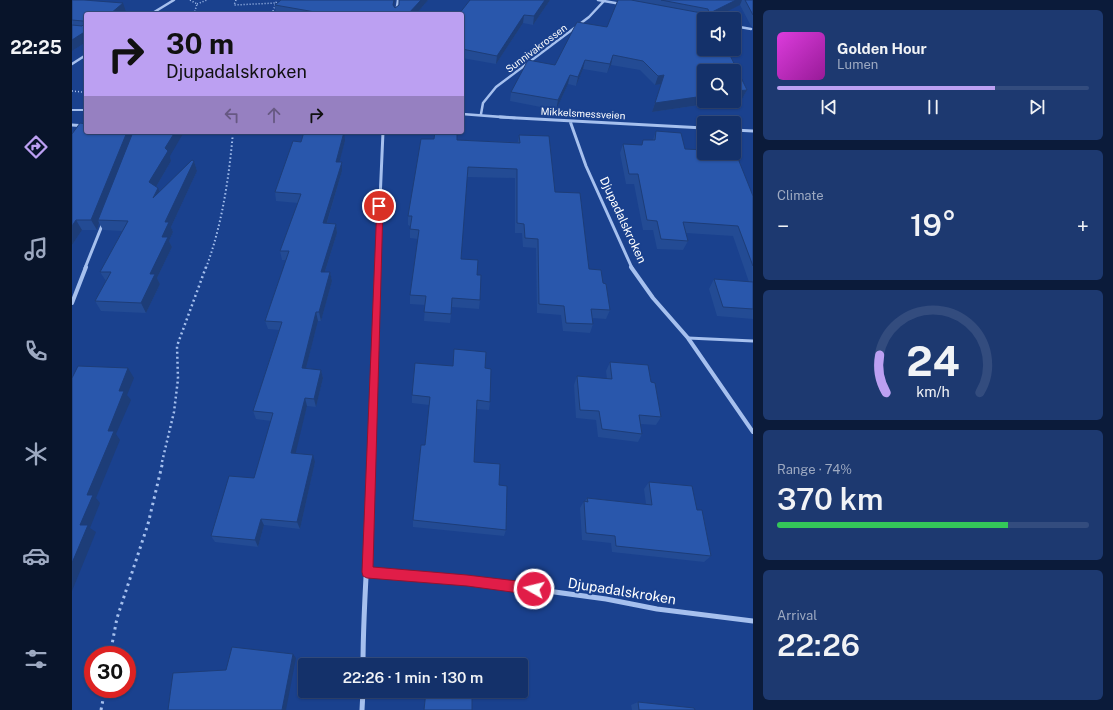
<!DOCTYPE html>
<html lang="en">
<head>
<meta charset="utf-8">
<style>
  body { margin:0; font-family:"Public Sans",sans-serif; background:#1d3970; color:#f1f3f6; height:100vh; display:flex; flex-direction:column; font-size:15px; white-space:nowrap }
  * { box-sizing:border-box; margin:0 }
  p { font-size:13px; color:#9da9c1 }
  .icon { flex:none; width:22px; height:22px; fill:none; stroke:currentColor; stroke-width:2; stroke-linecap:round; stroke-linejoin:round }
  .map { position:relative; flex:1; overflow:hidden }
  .panel { display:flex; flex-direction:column; gap:10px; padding:10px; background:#0b1b3a; width:360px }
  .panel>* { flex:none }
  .top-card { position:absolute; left:12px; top:12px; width:380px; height:122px; border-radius:4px; box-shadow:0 1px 3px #0004,0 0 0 1px #334c7e; background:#bca0f2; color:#111; overflow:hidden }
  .tools { position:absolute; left:625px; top:12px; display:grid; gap:8px }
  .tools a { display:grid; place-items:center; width:44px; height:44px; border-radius:4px; background:#14316a; box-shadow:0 1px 3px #0004,0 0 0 1px #334c7e; font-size:20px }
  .speed { position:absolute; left:12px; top:646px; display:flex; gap:8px; font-size:20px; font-weight:700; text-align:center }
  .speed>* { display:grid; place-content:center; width:52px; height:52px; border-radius:50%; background:#14316a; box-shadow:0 1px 3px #0004,0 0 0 1px #334c7e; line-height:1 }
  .speed .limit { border:6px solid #d22; background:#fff; color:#111 }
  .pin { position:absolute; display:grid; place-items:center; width:34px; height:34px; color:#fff; margin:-17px; border:2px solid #fff; border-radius:50%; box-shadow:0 1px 4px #0007 }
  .me { position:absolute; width:44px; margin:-22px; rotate:278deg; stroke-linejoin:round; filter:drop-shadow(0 0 3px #0008) }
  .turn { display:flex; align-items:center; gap:14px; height:84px; padding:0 16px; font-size:18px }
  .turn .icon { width:52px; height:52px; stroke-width:2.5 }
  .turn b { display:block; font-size:28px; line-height:34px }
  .lanes { display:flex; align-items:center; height:38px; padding:0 16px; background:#0003; justify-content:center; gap:20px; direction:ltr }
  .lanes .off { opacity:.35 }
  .big { font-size:30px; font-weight:600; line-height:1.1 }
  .panel .tile { flex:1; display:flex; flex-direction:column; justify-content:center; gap:6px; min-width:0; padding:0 14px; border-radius:6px; background:#1d3970 }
  .panel .dial { align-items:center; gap:0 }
  .dial svg { height:104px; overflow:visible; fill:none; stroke:#334c7e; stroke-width:7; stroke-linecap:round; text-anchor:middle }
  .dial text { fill:#f1f3f6; stroke:none }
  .song { display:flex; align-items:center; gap:12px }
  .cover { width:48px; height:48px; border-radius:6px; background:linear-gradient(135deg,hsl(300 70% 55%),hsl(300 70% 35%)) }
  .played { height:4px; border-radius:2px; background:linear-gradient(90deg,#bca0f2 70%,#334c7e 70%) }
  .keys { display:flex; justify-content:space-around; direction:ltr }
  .heat { display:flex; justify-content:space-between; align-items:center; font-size:22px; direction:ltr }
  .charge { height:6px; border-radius:3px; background:linear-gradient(90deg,#34c759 74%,#334c7e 0) }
  .trip { position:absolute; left:226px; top:658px; width:230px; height:40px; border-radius:4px; background:#14316a; box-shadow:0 1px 3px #0004,0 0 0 1px #334c7e; font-weight:600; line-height:40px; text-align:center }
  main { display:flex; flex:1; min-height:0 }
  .tabs { display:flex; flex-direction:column; width:72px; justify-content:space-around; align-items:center; background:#08142a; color:#9da9c1 }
  .tabs .icon { width:28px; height:28px }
  .tabs .selected { color:#bca0f2 }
  .tabs b { font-size:18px; color:#f1f3f6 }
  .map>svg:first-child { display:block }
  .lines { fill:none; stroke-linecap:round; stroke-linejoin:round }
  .path-far3 { stroke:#a6c0ee; stroke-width:1.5; stroke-dasharray:1 2; stroke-linecap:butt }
  .path-far2 { stroke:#a6c0ee; stroke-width:2; stroke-dasharray:1.5 2.5; stroke-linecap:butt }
  .path-far1 { stroke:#a6c0ee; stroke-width:2.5; stroke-dasharray:2 3; stroke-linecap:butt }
  .path { stroke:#a6c0ee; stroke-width:3; stroke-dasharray:2.5 4; stroke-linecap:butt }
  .service-far1 { stroke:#a6c0ee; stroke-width:2 }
  .service { stroke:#a6c0ee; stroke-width:3 }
  .minor-far3 { stroke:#a6c0ee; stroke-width:2.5 }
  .minor-far2 { stroke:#a6c0ee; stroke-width:3 }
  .minor-far1 { stroke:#a6c0ee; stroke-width:4 }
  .minor { stroke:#a6c0ee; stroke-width:5 }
  .wall { fill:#234b94 }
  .shaded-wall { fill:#1d3d78 }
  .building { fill:#2957ac; stroke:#1d3d78 }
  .route { fill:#e11d48; stroke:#92132f }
  .labels { text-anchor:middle; stroke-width:4; stroke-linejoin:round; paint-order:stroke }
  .far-street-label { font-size:10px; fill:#fff; stroke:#1a418e }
  .street-label { font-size:12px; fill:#fff; stroke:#1a418e }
  .near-street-label { font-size:14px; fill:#fff; stroke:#1a418e }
</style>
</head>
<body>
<main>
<nav class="tabs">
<b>22:25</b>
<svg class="icon selected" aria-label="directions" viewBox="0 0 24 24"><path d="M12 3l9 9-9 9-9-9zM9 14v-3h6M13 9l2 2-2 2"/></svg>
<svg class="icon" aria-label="music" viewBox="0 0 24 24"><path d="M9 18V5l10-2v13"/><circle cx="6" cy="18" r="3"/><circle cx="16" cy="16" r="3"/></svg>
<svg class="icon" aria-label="phone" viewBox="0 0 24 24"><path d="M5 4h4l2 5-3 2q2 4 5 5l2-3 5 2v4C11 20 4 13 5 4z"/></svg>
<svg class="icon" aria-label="climate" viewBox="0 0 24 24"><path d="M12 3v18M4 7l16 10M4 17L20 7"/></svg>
<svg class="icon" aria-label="car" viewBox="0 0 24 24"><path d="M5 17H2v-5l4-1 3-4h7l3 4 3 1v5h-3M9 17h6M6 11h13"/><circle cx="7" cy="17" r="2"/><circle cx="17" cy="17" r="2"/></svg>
<svg class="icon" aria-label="filters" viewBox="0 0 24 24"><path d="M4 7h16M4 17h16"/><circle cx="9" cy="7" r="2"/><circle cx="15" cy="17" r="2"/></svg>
</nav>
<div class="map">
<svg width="681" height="710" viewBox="0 0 681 710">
  <rect width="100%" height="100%" fill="#1a418e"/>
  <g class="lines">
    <!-- path-far3 -->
    <path class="path-far3" d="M 118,0 L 125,4 L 122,14
      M 164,0 L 162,5 L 204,3
      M 125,4 L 135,0
      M 200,14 L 205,0
      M 0,91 L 10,92"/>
    <!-- path-far2 -->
    <path class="path-far2" d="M 134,268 C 150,225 157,178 161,132"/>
    <!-- path-far1 -->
    <path class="path-far1" d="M 90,462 L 102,412 L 106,379 L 105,346 L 134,267"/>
    <!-- path -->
    <path class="path" d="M 38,655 L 45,618 L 76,524 L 91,461
      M 29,710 L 33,689"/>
    <!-- service-far1 -->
    <path class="service-far1" d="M 0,110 L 14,110"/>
    <!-- service -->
    <path class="service" d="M 616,338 L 681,341"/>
    <!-- minor-far3 -->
    <path class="minor-far3" d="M 532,1 L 549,4
      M 79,14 L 102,0
      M 324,14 L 326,0
      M 662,26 L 679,29
      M 0,64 L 14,55
      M 390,114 L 443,118
      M 409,114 L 411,103 L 424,87 L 517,17 L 532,1 L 526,0"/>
    <!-- minor-far2 -->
    <path class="minor-far2" d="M 428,117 L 632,128
      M 498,121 L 514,166 L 560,268
      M 0,125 L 14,126
      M 662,130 L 681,131
      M 13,268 L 31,223
      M 305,268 L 311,132"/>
    <!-- minor-far1 -->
    <path class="minor-far1" d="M 559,267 L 581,298 L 616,338 L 681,432
      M 0,303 L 14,267
      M 300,462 L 305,267"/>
    <!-- minor -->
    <path class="minor" d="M 295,572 L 395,580 L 534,599 L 585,609 L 681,621
      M 291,665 C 291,597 298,529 300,461
      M 290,710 L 291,691"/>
  </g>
  <!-- wall -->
  <path class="wall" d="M 0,0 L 54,12 L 52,14 L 14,14 L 14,42 L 0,51 Z
    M 209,0 L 323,0 L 322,7 L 323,8 L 327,5 L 327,0 L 356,0 L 344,14 L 204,14 L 203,5 Z
    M 478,0 L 461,25 L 451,23 L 424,64 L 390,58 L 390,14 Z
    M 546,0 L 681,0 L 681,27 L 679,26 L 668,5 L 641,18 L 675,90 L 670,99 L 580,112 L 589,84 L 583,85 L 568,70 L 539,65 L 535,73 L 511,69 L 504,86 L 496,84 L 484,110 L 438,101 L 439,92 L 483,65 L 535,27 Z
    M 584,131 L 613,149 L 681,196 L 681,319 L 645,316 L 637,289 L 642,279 L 677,282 L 661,236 L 614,233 L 616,241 L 611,250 L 585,249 L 581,230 L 571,230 L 562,184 L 554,184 L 548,153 L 551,144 L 570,145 L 581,140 Z
    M 61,133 L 98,156 L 99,161 L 84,187 L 87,192 L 122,161 L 125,171 L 99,227 L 101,232 L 97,241 L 100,247 L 85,278 L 88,284 L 74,313 L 29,311 L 23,301 L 34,281 L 28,272 L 50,231 L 31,230 L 27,223 L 25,230 L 10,230 L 0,245 L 0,134 Z
    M 447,135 L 483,192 L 517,269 L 531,283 L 538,310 L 534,319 L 520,318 L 521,324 L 518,333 L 491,331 L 489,315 L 465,313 L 464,248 L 451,247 L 450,233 L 443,233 L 443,178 L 395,177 L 389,259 L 405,275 L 408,300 L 407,309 L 380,307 L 378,323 L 352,321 L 353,305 L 338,304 L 338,295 L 346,239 L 338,238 L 338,226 L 336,225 L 336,216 L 385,140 L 446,142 Z
    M 273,141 L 267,162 L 270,162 L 270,171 L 255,223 L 264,224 L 265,233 L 253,272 L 258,272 L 260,281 L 249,321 L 246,321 L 234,368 L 249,370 L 251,378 L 244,407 L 235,406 L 223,453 L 243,462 L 228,529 L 192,525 L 186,547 L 143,542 L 139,536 L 182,478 L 199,421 L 184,419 L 181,411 L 207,330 L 196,329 L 193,321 L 214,260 L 210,260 L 208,251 L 226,203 L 204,201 L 203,192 L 229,142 Z
    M 538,362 L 579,382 L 589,417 L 584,425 L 569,424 L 570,434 L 566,442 L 526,437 L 524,420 L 504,418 L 502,385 L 505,376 L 535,379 L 534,371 Z
    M 413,368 L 418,402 L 417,410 L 404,409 L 402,462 L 427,485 L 434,530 L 432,536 L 341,527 L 341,520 L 353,445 L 357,405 L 340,403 L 340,395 Z
    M 577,482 L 625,510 L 639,556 L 632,562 L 540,552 L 539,543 L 510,540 L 508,508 L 512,501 L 513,501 L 515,498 L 574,504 L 572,489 Z
    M 566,702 L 623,710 L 560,710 L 559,705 Z"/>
  <!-- shaded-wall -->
  <path class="shaded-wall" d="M 322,0 L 323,0 L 321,14 L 321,5 Z
    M 349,0 L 356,0 L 344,14 L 336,14 Z
    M 473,0 L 478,0 L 461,25 L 462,16 Z
    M 664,0 L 670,0 L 668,5 L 640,19 L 638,13 Z
    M 51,3 L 54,12 L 52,14 L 38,14 Z
    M 452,15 L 451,23 L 424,64 L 425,56 Z
    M 14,31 L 14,42 L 0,51 L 0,40 Z
    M 541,55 L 539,65 L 535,73 Z
    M 513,60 L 511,69 L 504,86 L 506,77 Z
    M 498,75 L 496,84 L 484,110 L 486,100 Z
    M 592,75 L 589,84 L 583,85 L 586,76 Z
    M 675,90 L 670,99 L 662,100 L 662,91 Z
    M 632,96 L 632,101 L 655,101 L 580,112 L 583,103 Z
    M 55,132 L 60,132 L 61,135 L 26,220 L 27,223 L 25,230 L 19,220 Z
    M 103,132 L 112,132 L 98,156 L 99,161 L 81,192 L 77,182 L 93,148 Z
    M 272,132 L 273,141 L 265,171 L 264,162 Z
    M 122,161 L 125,171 L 99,227 L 101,232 L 97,241 L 100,247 L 85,278 L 88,284 L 74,313 L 69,303 L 78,274 L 90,237 L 93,222 Z
    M 270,162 L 270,171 L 252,232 L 251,223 Z
    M 86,188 L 90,198 L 81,198 Z
    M 4,220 L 10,230 L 0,245 L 0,226 Z
    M 264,224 L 265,233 L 250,281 L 249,272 Z
    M 258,272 L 260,281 L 249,321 L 247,312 Z
    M 244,312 L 246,321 L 232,376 L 230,368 Z
    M 56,368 L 62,378 L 55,395 L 59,400 L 44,434 L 48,440 L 24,498 L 28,503 L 18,528 L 24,532 L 0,591 L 0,563 L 15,495 L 36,431 L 47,391 Z
    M 249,370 L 251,378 L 244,407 L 242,399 Z
    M 233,398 L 235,406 L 222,460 L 219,453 Z
    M 241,455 L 243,462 L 228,529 L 225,522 Z
    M 189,519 L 192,525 L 186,547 L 183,540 Z
    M 221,654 L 224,658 L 214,710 L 210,710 Z"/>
  <!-- building -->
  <path class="building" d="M 0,0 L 12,0 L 51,3 L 38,14 L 14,14 L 14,31 L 0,40 L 0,25 L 10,26 L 13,23 L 11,21 L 0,20 Z
    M 209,0 L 322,0 L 321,5 L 323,8 L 327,5 L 327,0 L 349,0 L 336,14 L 240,14 L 243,12 L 203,5 Z
    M 398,0 L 473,0 L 462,16 L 452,15 L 425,56 L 390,49 L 390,14 L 387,14 Z
    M 546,0 L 559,0 L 635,14 L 637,13 L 636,9 L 589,0 L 664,0 L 638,13 L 641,19 L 632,19 L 632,49 L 655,49 L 675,90 L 662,91 L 662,71 L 632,71 L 632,96 L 583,103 L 592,75 L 586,76 L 571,61 L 541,55 L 538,64 L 513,60 L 506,77 L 498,75 L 486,100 L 439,92 L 456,60 L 483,65 L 505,22 L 535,27 Z
    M 673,0 L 681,0 L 681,15 Z
    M 8,123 L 14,124 L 14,132 L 55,132 L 19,220 L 4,220 L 0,226 L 0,134 Z
    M 584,131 L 609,133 L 613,149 L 632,150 L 632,153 L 662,153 L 662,151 L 663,151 L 681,196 L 681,266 L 666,226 L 611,222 L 616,241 L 589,239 L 585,221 L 575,220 L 566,174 L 557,174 L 551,144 L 570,145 L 571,140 L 583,140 Z
    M 61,132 L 103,132 L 93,148 L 96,151 L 77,182 L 86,188 L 81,198 L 120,160 L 122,161 L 93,222 L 97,222 L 90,237 L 96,237 L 78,274 L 83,274 L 69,303 L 23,301 L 39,272 L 28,272 L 56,221 L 26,220 Z
    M 232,132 L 272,132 L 264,162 L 270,162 L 251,223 L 264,224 L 249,272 L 258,272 L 247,312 L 244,312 L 230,368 L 249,370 L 242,399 L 233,398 L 219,453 L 241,455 L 225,522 L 189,519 L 183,540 L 139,536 L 157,476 L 182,478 L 201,413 L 181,411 L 210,322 L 193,321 L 217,251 L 208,251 L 229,194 L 203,192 L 221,141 L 229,142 Z
    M 363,132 L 385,133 L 385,140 L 448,143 L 447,135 L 477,136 L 483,192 L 508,193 L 517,269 L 529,270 L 531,283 L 534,284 L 538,310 L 519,309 L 521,324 L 494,323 L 492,306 L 467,304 L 466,239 L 453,238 L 452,224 L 445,223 L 445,169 L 396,167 L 389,259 L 406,260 L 405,275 L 409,275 L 408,300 L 380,298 L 379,314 L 352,312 L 354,296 L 338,295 L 347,230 L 338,229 L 340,216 L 336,216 L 349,139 L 362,139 Z
    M 642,279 L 681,282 L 681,309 L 651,307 Z
    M 382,349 L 414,352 L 413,368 L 419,369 L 418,402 L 405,400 L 402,462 L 428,464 L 427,485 L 435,486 L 434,530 L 341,520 L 349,445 L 353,445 L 358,397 L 340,395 L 343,363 L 381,366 Z
    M 538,362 L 576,365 L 579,382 L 583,383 L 589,417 L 567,415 L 570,434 L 530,429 L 527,411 L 508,410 L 505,376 L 540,379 Z
    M 6,366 L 56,368 L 47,391 L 52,391 L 36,431 L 42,431 L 15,495 L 21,495 L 8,525 L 16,525 L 0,563 L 0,378 Z
    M 577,482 L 620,486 L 625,510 L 630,510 L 639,556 L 544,546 L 543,536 L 514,533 L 512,501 L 516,502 L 515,498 L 580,505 Z
    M 160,647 L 221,654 L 210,710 L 96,710 L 101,673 L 154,670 Z
    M 354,691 L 400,691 L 400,710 L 352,710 Z
    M 566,702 L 622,708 L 623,710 L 567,710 Z"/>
  <!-- route -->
  <path class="route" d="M 305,204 L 307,204 L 311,206 L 301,567 L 395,575 L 462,583 L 466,585 L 468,589 L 466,593 L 462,595 L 395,586 L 295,578 L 291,576 L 290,572 Z"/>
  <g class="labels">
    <!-- far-street labels -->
    <g class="far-street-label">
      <text transform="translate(464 48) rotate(-37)" y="4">Sunnivakrossen</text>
      <text transform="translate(511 113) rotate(3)" y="4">Mikkelsmessveien</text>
    </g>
    <!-- street labels -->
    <g class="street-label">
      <text transform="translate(551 220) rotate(65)" y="4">Djupadalskroken</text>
    </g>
    <!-- near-street labels -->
    <g class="near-street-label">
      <text transform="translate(550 591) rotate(9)" y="5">Djupadalskroken</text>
    </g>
  </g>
</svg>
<div class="tools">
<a><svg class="icon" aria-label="sound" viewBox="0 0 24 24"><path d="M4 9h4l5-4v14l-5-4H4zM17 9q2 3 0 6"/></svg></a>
<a><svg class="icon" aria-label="search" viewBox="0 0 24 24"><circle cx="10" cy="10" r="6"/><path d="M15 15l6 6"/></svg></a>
<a><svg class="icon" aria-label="layers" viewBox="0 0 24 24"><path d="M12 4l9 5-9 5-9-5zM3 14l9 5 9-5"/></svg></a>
</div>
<div class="speed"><div class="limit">30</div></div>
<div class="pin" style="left:307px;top:206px;background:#d93025"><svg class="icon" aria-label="arrive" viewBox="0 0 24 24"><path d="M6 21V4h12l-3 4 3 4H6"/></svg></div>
<svg class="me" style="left:462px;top:589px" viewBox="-20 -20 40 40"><circle r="17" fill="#e11d48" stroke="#fff" stroke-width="3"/><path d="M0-11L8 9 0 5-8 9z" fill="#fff"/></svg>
<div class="trip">22:26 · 1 min · 130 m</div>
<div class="top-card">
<div class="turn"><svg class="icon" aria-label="right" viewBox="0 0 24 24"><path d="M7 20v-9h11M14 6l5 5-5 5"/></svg><div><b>30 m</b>Djupadalskroken</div></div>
<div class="lanes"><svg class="icon off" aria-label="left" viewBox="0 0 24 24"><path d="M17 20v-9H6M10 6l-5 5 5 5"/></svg><svg class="icon off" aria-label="ahead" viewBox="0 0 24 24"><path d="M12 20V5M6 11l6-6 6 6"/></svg><svg class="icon" aria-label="right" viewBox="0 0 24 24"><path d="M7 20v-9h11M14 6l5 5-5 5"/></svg></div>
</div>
</div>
<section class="panel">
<div class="tile">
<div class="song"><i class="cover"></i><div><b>Golden Hour</b><p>Lumen</p></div></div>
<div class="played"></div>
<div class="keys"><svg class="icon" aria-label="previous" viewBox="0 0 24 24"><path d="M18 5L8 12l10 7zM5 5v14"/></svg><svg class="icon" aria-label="pause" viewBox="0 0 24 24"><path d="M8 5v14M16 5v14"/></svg><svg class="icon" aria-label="next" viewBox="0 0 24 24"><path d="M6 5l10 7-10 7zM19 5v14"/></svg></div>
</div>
<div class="tile"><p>Climate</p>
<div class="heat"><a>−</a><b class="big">19°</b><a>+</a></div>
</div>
<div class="tile dial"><svg viewBox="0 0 100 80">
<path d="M14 69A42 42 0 1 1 86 69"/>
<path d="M14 69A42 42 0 0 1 9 40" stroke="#bca0f2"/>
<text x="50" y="56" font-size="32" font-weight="700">24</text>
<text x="50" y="72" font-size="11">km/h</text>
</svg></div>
<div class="tile"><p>Range · 74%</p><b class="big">370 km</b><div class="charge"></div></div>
<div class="tile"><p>Arrival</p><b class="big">22:26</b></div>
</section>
</main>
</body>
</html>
